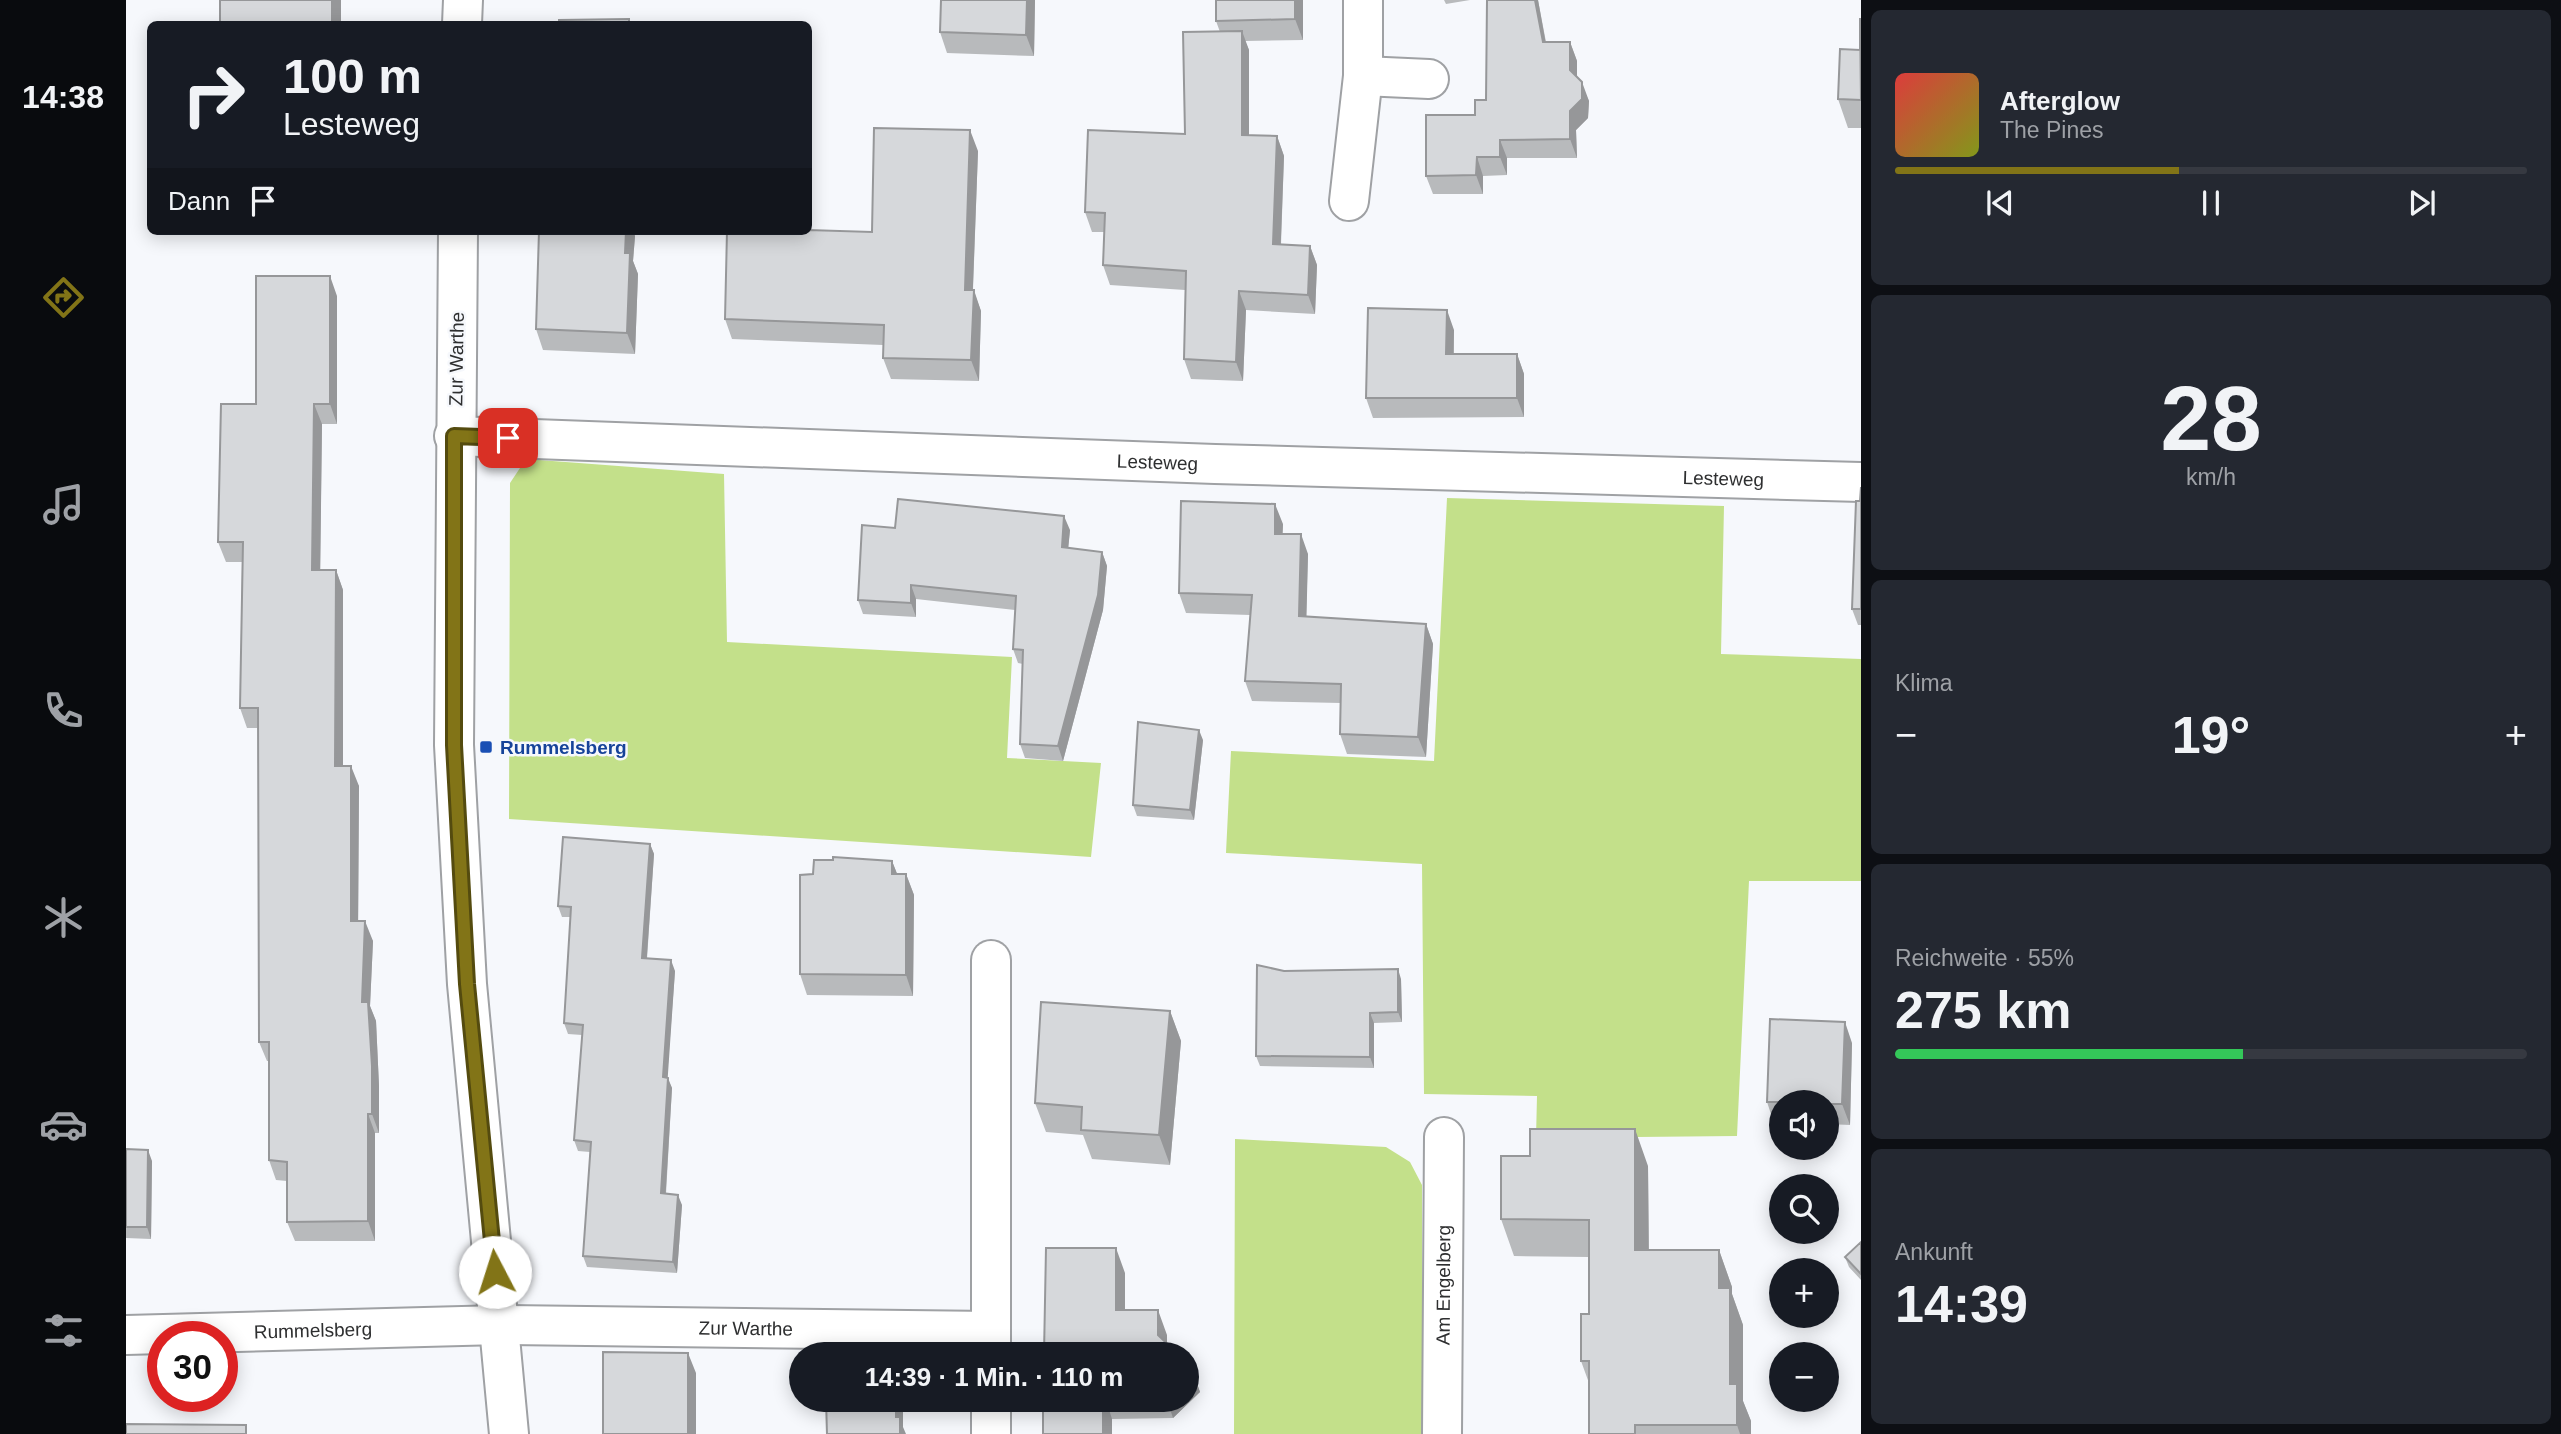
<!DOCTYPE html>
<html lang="de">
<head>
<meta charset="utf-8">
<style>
  body { margin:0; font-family:Arial,sans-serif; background:#242831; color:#f1f3f6; height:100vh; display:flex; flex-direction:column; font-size:26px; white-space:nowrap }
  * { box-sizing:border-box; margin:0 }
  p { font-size:23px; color:#9ea1a6 }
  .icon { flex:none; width:38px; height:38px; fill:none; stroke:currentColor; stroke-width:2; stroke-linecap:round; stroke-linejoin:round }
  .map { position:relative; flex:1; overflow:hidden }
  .side { display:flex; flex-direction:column; gap:10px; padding:10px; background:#0d0f14; width:700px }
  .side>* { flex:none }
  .guide { position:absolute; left:21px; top:21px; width:665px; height:214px; border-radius:10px; box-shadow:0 4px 18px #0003; background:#171b24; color:#f1f3f6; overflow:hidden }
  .buttons { position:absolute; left:1643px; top:1090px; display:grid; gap:14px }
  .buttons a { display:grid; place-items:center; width:70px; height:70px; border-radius:50%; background:#171b24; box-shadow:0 4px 18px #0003; font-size:35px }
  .speed { position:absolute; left:21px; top:1321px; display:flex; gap:14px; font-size:35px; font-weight:700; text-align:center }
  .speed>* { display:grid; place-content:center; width:91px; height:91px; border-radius:50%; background:#171b24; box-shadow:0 4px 18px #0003; line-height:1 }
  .speed .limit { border:10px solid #d22; background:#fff; color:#111 }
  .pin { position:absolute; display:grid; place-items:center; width:60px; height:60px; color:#fff; margin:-30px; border-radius:14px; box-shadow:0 4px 10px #0006 }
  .me { position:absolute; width:77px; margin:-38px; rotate:355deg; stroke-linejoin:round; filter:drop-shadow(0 0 5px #0008) }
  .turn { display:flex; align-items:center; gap:24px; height:147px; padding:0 21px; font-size:32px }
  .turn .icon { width:91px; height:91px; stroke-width:2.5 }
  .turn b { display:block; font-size:49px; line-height:60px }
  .then { display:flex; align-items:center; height:66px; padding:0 21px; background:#0003; gap:14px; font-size:26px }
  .big { font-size:52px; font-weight:700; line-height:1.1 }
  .side .widget { flex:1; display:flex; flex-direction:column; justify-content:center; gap:10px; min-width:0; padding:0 24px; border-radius:10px; background:#242831 }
  .side .dial { align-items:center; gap:0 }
  .dial b { font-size:91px; line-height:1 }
  .song { display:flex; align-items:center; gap:21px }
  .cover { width:84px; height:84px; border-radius:10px; background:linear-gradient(135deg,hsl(0 70% 55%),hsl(70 70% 35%)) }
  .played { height:7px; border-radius:4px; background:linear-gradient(90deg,#827417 45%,#363941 45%) }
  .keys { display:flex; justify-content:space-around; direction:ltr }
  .heat { display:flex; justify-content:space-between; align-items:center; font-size:38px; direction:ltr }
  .charge { height:10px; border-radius:5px; background:linear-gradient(90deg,#34c759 55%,#363941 0) }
  .trip { position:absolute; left:663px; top:1342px; width:410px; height:70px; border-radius:35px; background:#171b24; box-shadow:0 4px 18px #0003; font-weight:700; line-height:70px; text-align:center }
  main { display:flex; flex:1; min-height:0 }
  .menu { display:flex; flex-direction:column; width:126px; justify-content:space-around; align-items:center; background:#090b0e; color:#9ea1a6 }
  .menu .icon { width:49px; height:49px }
  .menu .current { color:#827417 }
  .menu b { font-size:32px; color:#f1f3f6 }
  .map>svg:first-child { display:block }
  .green { fill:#c3e08a }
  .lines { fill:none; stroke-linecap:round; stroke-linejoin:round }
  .street-casing { stroke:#9fa1a4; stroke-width:42 }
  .street { stroke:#fff; stroke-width:38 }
  .wall { fill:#b8babc }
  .shaded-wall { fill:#969799 }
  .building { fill:#d6d8db; stroke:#969799; stroke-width:2 }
  .route-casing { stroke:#544b0f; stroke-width:18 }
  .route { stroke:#827417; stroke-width:12 }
  .transit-dot { fill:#1a4fb4; stroke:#f6f8fc; stroke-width:2.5 }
  .labels { text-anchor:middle; stroke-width:5; stroke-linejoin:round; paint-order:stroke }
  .street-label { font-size:19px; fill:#2e2f30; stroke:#f6f8fc }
  .transit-label { font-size:19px; font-weight:bold; fill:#164399; stroke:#f6f8fc; text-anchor:start }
</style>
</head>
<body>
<main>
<nav class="menu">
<b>14:38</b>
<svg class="icon current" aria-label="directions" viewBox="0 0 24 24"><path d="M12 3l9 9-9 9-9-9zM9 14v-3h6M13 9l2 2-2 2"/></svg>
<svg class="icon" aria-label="music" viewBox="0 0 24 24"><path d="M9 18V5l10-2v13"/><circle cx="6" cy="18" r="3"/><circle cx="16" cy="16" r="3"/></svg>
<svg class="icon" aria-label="phone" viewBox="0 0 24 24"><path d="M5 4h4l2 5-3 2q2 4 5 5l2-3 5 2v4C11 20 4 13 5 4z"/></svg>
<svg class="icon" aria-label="climate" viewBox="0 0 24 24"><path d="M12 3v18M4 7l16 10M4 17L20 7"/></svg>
<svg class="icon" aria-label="car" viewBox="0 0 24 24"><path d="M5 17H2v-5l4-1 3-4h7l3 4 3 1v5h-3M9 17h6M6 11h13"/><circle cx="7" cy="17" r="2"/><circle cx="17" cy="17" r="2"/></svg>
<svg class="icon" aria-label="filters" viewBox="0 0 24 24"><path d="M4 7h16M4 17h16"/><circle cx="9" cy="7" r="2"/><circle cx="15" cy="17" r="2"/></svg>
</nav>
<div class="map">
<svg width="1735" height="1434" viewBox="0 0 1735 1434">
  <rect width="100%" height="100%" fill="#f6f8fc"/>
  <!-- green -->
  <path class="green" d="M 400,459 L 598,474 L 601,642 L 886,657 L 881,758 L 975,763 L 965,857 L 383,819 L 384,483 Z
    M 1321,498 L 1598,506 L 1595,654 L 1735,659 L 1735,881 L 1623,881 L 1611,1136 L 1410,1138 L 1411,1096 L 1298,1094 L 1296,864 L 1100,853 L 1105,751 L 1308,761 Z
    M 1109,1139 L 1260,1147 L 1284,1162 L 1296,1185 L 1296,1434 L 1108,1434 Z"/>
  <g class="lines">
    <!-- street casing -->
    <g class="street-casing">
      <g id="street">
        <path d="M 336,24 L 337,0"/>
        <path d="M 1237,76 L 1303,79"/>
        <path d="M 1223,201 L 1237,76 L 1237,0"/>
        <path d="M 332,231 L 328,745 L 341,984 L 383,1434"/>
        <path id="s1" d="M 328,436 L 1089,464 L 1735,482"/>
        <path id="s2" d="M 0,1335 L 374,1325 L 865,1331"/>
        <path d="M 865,1354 L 865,960"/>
        <path d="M 865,1434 L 865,1400"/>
        <path id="s3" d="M 1316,1434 L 1318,1137"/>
      </g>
    </g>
    <!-- street -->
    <use href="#street" class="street"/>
  </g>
  <!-- wall -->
  <path class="wall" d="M 909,0 L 908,56 L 821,53 L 814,32 Z
    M 1090,0 L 1177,0 L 1177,40 L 1119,41 L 1123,50 L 1123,135 L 1151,136 L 1158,156 L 1155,245 L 1184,246 L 1191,265 L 1189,314 L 1120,310 L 1117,381 L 1065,379 L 1058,359 L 1059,290 L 984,285 L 977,265 L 978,232 L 966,232 L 959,212 L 1059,134 L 1094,32 L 1090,21 Z
    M 1318,0 L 1344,0 L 1320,4 Z
    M 1361,0 L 1412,0 L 1420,42 L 1444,42 L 1451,61 L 1451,77 L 1463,101 L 1462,118 L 1450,130 L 1451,158 L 1381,158 L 1381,175 L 1357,176 L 1357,194 L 1307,194 L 1300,176 L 1360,100 Z
    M 1735,18 L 1735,128 L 1722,128 L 1712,99 L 1734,50 Z
    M 852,151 L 847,290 L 855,311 L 853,381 L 765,379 L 757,358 L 757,345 L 606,339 L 599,319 L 746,232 Z
    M 413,231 L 507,231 L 509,236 L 507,261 L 512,274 L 509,354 L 417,350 L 410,329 Z
    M 211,296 L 211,424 L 196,424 L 194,570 L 210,570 L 217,590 L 217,766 L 233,786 L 232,921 L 247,941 L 244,1006 L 250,1021 L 253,1086 L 253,1133 L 249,1133 L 249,1241 L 169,1241 L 161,1222 L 161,1181 L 150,1180 L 143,1160 L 143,1061 L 141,1061 L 133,1042 L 132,728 L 121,728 L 114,708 L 116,562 L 100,562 L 92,542 L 130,404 Z
    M 1328,330 L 1328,354 L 1391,354 L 1398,374 L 1398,417 L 1247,418 L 1240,398 Z
    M 1735,487 L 1735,625 L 1732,625 L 1726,609 Z
    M 1157,524 L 1156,534 L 1182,554 L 1180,617 L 1300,624 L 1307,644 L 1300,757 L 1221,754 L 1214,734 L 1215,703 L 1126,701 L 1119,681 L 1124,615 L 1060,613 L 1053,593 Z
    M 769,528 L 944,530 L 942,548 L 976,552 L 981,566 L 977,610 L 937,761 L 899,758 L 894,744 L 897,664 L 892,663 L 887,649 L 889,610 L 790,599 L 790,617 L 737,614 L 732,600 Z
    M 1077,740 L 1068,820 L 1011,816 L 1007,805 Z
    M 524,844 L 528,854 L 521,959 L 549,971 L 541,1078 L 546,1088 L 540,1194 L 556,1205 L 551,1273 L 461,1267 L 457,1256 L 464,1152 L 452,1151 L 448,1140 L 456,1035 L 442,1034 L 438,1023 L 445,917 L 436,917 L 432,906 Z
    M 766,861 L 771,874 L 780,874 L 788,895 L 787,996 L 681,995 L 674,974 L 687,874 Z
    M 1158,971 L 1275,979 L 1276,1022 L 1248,1023 L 1248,1068 L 1134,1066 L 1130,1056 Z
    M 1044,1011 L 1055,1041 L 1044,1165 L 966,1159 L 957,1135 L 920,1132 L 909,1103 Z
    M 1726,1043 L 1724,1125 L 1701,1124 L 1701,1102 L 1656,1102 L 1656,1123 L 1648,1123 L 1641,1102 Z
    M 0,1149 L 26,1161 L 25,1239 L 0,1238 Z
    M 1522,1166 L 1523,1250 L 1593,1250 L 1606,1287 L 1606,1294 L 1617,1325 L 1617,1401 L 1625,1421 L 1625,1434 L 1463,1434 L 1463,1383 L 1455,1361 L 1463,1314 L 1463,1257 L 1388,1256 L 1375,1219 Z
    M 1735,1242 L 1735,1280 L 1723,1267 L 1719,1257 Z
    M 1065,1367 L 1074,1392 L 1047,1418 L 986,1419 L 986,1434 L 917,1434 L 917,1400 L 1060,1400 Z"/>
  <!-- shaded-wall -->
  <path class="shaded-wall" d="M 206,0 L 215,0 L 215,24 L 206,24 Z
    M 901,0 L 909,0 L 908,56 L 900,35 Z
    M 1169,0 L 1177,0 L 1177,40 L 1169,19 Z
    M 1409,0 L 1412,0 L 1423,61 L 1417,42 Z
    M 1116,31 L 1123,50 L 1123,154 L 1116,135 Z
    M 1444,42 L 1451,61 L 1451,88 L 1444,70 Z
    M 1456,82 L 1463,101 L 1462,118 L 1450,130 L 1451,158 L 1444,139 L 1444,111 Z
    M 844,130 L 852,151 L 846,311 L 839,290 Z
    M 1151,136 L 1158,156 L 1154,264 L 1147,244 Z
    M 1374,140 L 1381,158 L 1381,175 L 1374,157 Z
    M 1351,157 L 1357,176 L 1357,194 L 1350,175 Z
    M 500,231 L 507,231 L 509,236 L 507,261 L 512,274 L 509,354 L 501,333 L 499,253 Z
    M 1184,246 L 1191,265 L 1189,314 L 1182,295 Z
    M 204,276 L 211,296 L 211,424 L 204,404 Z
    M 848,290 L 855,311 L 853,381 L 845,360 Z
    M 1113,291 L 1120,310 L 1117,381 L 1110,362 Z
    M 1321,310 L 1328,330 L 1327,374 L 1320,354 Z
    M 1391,354 L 1398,374 L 1398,417 L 1391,398 Z
    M 188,404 L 196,424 L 194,590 L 186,570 Z
    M 1149,504 L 1157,524 L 1156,553 L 1149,534 Z
    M 938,516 L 944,530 L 941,561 L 936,547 Z
    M 1175,534 L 1182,554 L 1180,636 L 1173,616 Z
    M 976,552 L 981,566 L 977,610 L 937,761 L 932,746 Z
    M 210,570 L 217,590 L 217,786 L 209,766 Z
    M 785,585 L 790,599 L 790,617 L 785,603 Z
    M 1300,624 L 1307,644 L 1300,757 L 1292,737 Z
    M 1073,730 L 1077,740 L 1068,820 L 1064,810 Z
    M 225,766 L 233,786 L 232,941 L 225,921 Z
    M 524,844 L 528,854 L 520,969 L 516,958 Z
    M 766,861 L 774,881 L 766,874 Z
    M 780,874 L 788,895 L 787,996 L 780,975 Z
    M 239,921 L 247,941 L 244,1006 L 250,1021 L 253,1086 L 253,1133 L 246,1114 L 236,1002 Z
    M 545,960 L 549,971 L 541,1088 L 537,1077 Z
    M 1272,969 L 1275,979 L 1276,1022 L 1272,1012 Z
    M 1044,1011 L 1055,1041 L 1044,1165 L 1033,1135 Z
    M 1244,1013 L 1248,1023 L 1248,1068 L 1244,1057 Z
    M 1719,1022 L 1726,1043 L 1724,1125 L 1716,1104 Z
    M 542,1078 L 546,1088 L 539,1204 L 535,1193 Z
    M 242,1114 L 249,1133 L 249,1241 L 242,1221 Z
    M 1509,1129 L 1522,1166 L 1523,1287 L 1509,1250 Z
    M 22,1150 L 26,1161 L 25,1239 L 21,1227 Z
    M 552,1195 L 556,1205 L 551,1273 L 547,1262 Z
    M 990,1248 L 999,1273 L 999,1335 L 990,1310 Z
    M 1593,1250 L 1606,1287 L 1606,1294 L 1617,1325 L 1617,1401 L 1625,1421 L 1625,1434 L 1614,1434 L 1611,1425 L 1604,1384 L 1593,1288 Z
    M 1032,1310 L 1041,1335 L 1041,1354 L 1032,1335 Z
    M 562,1353 L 570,1373 L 570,1434 L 562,1434 Z
    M 1065,1367 L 1074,1392 L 1047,1418 L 1041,1400 L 1060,1400 L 1060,1371 Z
    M 770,1400 L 774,1400 L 777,1409 L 777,1427 L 780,1434 L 774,1434 L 770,1417 Z
    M 977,1400 L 980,1400 L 986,1419 L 986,1434 L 977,1434 Z"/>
  <!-- building -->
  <path class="building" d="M 94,0 L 206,0 L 206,24 L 94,24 Z
    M 815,0 L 901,0 L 900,35 L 814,32 Z
    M 1090,0 L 1169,0 L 1169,19 L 1090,21 Z
    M 1361,0 L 1409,0 L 1417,42 L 1444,42 L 1444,70 L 1456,82 L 1456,99 L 1444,111 L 1444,139 L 1374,140 L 1374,157 L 1351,157 L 1350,175 L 1300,176 L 1300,115 L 1349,115 L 1349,100 L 1360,100 Z
    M 1734,18 L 1735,100 L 1712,99 L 1714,49 L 1734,50 Z
    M 503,19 L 503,24 L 433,24 L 433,20 Z
    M 1116,31 L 1116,135 L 1151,136 L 1147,244 L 1184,246 L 1182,295 L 1113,291 L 1110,362 L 1058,359 L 1060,271 L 977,265 L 979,213 L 959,212 L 962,130 L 1059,134 L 1057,32 Z
    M 748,128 L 844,130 L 839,290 L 848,290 L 845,360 L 757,358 L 758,325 L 599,319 L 601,231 L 682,231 L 682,230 L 746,232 Z
    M 413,231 L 500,231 L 499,253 L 504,253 L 501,333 L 410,329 Z
    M 130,276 L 204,276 L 204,404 L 188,404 L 186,570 L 210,570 L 209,766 L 225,766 L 225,921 L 239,921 L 236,1002 L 242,1002 L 246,1066 L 246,1114 L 242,1114 L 242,1221 L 161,1222 L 161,1162 L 143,1160 L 143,1042 L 133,1042 L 132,708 L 114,708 L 117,542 L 92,542 L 95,404 L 130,404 Z
    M 1242,308 L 1321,310 L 1320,354 L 1391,354 L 1391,398 L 1240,398 Z
    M 1735,487 L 1735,609 L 1726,609 L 1730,501 L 1734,501 Z
    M 772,499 L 938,516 L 936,547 L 976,552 L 972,595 L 932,746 L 894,744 L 897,650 L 887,649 L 890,596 L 785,585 L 785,603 L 732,600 L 736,525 L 769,528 Z
    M 1055,501 L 1149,504 L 1149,534 L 1175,534 L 1173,616 L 1300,624 L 1292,737 L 1214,734 L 1215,684 L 1119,681 L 1126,595 L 1053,593 Z
    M 1012,722 L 1073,730 L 1064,810 L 1007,805 Z
    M 437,837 L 524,844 L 516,958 L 545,960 L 537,1077 L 542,1078 L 535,1193 L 552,1195 L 547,1262 L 457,1256 L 465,1142 L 448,1140 L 457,1025 L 438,1023 L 445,907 L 432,906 Z
    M 707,857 L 766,861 L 766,874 L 780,874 L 780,975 L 674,974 L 674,875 L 687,874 L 688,860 L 707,860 Z
    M 1131,965 L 1158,971 L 1272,969 L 1272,1012 L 1244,1013 L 1244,1057 L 1130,1056 Z
    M 915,1002 L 1044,1011 L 1033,1135 L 955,1130 L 956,1107 L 909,1103 Z
    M 1644,1019 L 1719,1022 L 1716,1104 L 1701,1104 L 1701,1102 L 1641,1102 Z
    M 1404,1129 L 1509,1129 L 1509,1250 L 1593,1250 L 1593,1288 L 1604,1288 L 1604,1384 L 1611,1384 L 1611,1425 L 1509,1425 L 1509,1434 L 1463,1434 L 1463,1361 L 1455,1361 L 1455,1314 L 1463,1314 L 1463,1220 L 1375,1219 L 1375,1156 L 1404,1156 Z
    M 0,1149 L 22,1150 L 21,1227 L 0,1227 Z
    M 1735,1242 L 1735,1274 L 1719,1257 Z
    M 920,1248 L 990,1248 L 990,1310 L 1032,1310 L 1032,1335 L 1052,1354 L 918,1354 Z
    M 477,1352 L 562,1353 L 562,1434 L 477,1434 Z
    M 1060,1363 L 1065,1367 L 1060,1371 Z
    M 700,1400 L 770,1400 L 770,1417 L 774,1417 L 774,1434 L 701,1434 Z
    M 917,1400 L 977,1400 L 977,1434 L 917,1434 Z
    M 0,1424 L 120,1425 L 120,1434 L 0,1434 Z"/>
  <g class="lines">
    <!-- route casing -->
    <g class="route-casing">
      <path id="route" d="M 369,1272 L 341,984 L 328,745 L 328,436 L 382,438"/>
    </g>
    <!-- route -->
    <use href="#route" class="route"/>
  </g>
  <!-- markers -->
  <rect class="transit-dot" x="353" y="740" width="14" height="14" rx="3.5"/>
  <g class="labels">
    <!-- street labels -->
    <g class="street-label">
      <text transform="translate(330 359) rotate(-89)" y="7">Zur Warthe</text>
      <text dy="7" stroke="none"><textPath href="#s1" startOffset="704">Lesteweg</textPath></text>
      <text dy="7" stroke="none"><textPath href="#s1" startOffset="1270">Lesteweg</textPath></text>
      <text dy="7" stroke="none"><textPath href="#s3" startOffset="149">Am Engelberg</textPath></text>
      <text dy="7" stroke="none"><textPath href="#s2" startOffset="620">Zur Warthe</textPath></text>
      <text dy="7" stroke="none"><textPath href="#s2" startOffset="187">Rummelsberg</textPath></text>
    </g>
    <!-- transit labels -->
    <g class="transit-label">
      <text x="374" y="754">Rummelsberg</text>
    </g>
  </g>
</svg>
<div class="buttons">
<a><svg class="icon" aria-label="sound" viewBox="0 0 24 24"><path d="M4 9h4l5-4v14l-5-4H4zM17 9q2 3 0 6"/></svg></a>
<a><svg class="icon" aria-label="search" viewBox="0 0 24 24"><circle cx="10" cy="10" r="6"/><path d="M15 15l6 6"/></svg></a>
<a>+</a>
<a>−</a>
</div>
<div class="speed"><div class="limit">30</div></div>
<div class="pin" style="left:382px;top:438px;background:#d93025"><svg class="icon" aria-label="arrive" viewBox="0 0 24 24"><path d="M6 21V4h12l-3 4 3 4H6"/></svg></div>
<svg class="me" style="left:369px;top:1272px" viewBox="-20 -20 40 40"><circle r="19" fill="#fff"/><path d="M0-13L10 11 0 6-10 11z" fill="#827417"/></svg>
<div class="trip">14:39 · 1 Min. · 110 m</div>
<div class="guide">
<div class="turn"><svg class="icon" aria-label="right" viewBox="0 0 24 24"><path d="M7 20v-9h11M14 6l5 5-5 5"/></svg><div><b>100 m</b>Lesteweg</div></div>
<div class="then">Dann<svg class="icon" aria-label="arrive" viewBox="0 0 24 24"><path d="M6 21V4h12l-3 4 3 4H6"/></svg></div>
</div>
</div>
<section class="side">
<div class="widget">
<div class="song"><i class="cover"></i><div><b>Afterglow</b><p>The Pines</p></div></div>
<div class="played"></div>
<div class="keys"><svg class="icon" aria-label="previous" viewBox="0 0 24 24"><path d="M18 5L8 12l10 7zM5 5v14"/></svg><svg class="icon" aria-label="pause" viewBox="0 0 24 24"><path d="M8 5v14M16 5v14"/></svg><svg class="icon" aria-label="next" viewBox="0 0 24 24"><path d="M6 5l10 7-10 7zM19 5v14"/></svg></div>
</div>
<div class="widget dial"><b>28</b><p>km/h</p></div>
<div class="widget"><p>Klima</p>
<div class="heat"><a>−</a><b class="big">19°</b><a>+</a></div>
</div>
<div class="widget"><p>Reichweite · 55%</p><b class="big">275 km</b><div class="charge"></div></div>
<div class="widget"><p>Ankunft</p><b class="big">14:39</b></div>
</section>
</main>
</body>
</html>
